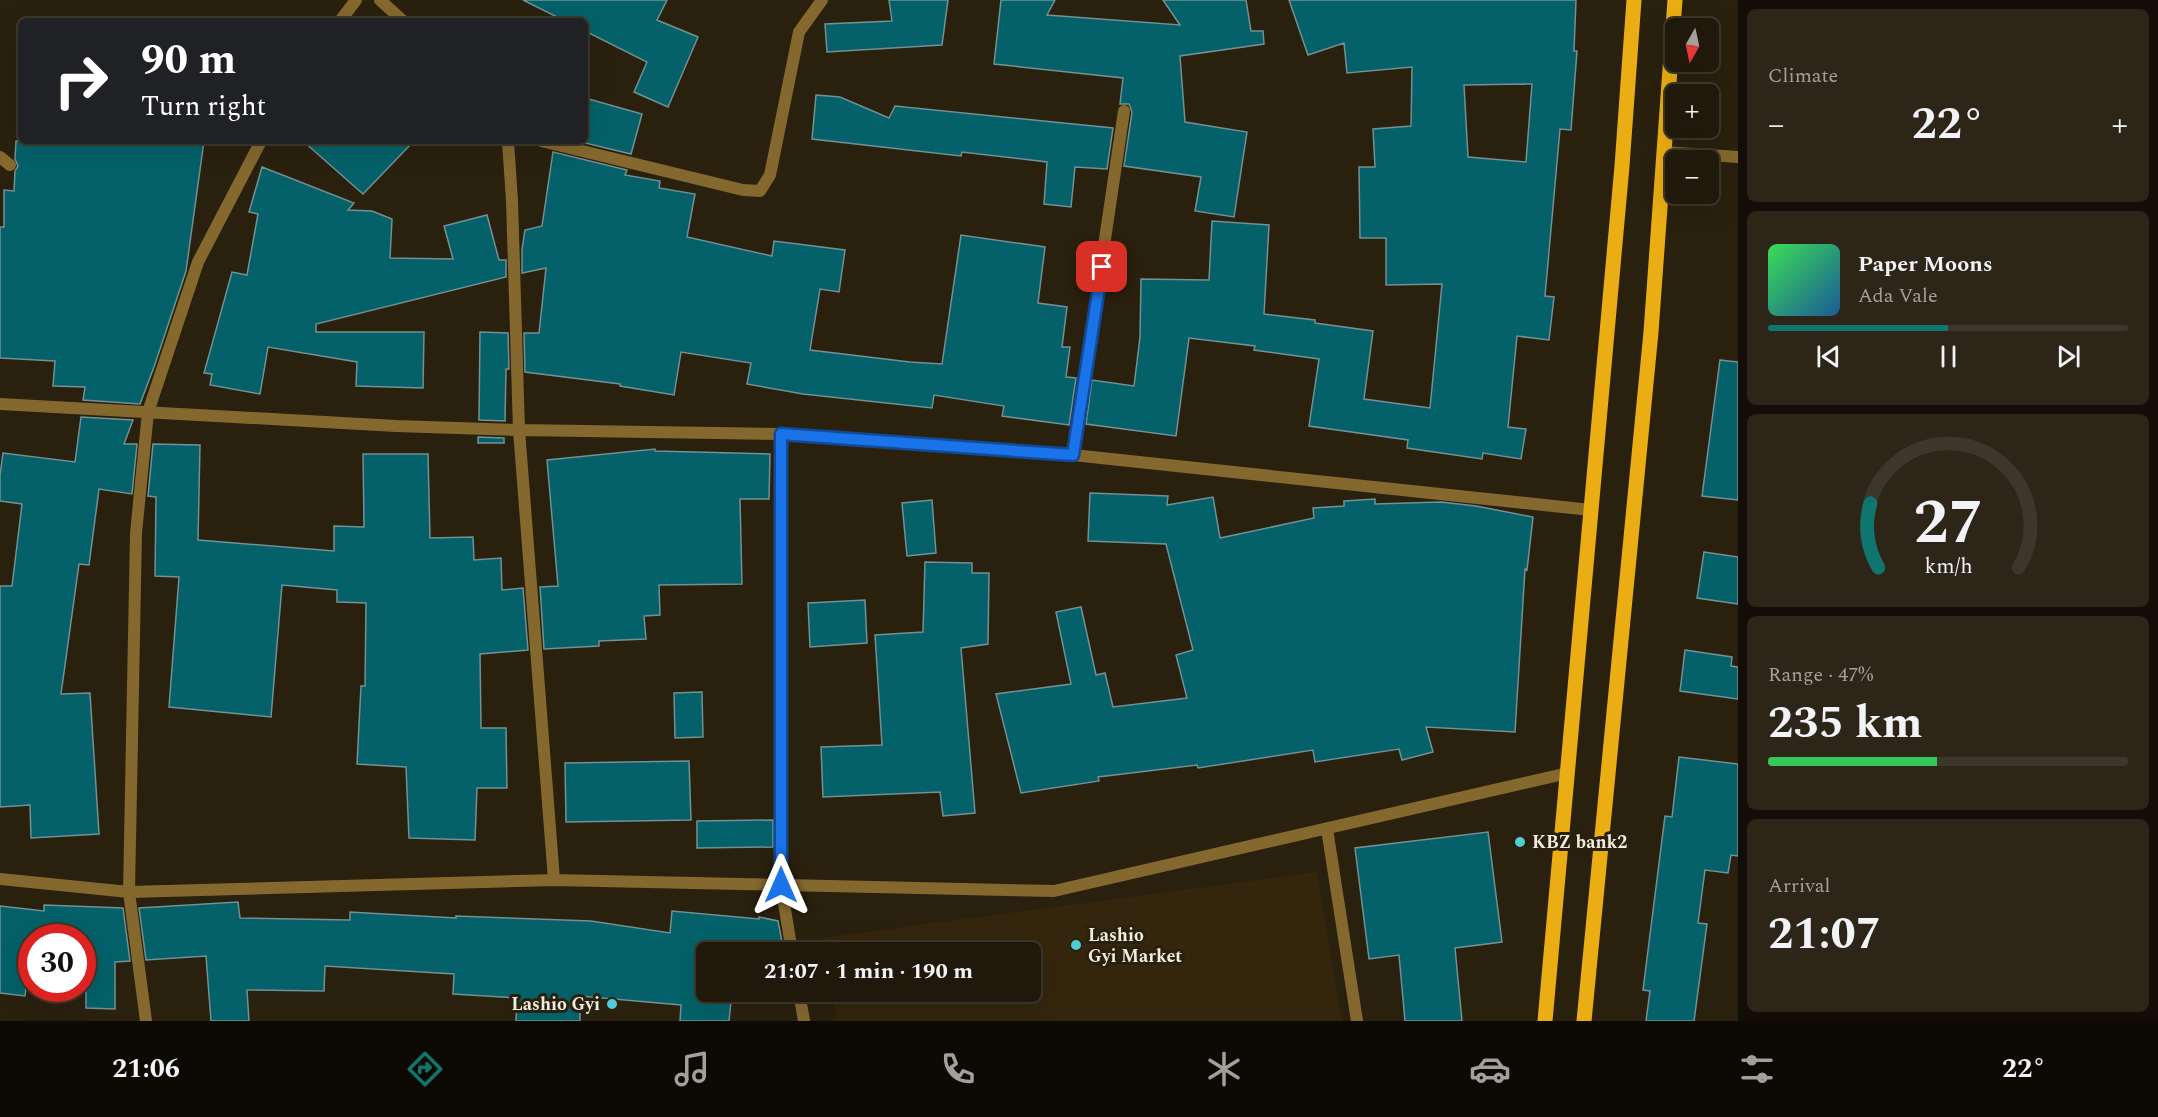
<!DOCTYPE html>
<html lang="en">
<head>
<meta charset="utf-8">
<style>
  body { margin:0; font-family:Spectral,serif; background:#2d2518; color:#f1f3f6; height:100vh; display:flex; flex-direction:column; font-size:22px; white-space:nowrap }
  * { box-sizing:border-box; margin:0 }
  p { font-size:20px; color:#a2a09c }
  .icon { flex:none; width:33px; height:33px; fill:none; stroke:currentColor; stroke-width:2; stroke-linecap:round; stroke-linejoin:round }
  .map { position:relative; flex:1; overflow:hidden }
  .panel { display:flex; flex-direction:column; gap:9px; padding:9px; background:#120d06; width:420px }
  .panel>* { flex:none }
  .hud { position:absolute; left:18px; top:18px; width:570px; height:126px; border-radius:9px; box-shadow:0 6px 24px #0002,0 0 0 2px #3d372b; background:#202124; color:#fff; overflow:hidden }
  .needle { width:39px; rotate:189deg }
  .fabs { position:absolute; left:1665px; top:18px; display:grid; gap:12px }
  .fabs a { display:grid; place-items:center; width:54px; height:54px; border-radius:9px; background:#20180a; box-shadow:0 6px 24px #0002,0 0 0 2px #3d372b; font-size:30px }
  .speed { position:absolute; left:18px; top:924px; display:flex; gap:12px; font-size:30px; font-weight:700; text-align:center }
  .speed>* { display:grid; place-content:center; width:78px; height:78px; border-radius:50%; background:#20180a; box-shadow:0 6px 24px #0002,0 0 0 2px #3d372b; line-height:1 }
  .speed .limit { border:9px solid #d22; background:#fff; color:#111 }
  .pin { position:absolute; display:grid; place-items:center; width:51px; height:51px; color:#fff; margin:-26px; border-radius:12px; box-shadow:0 3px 9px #0006 }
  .me { position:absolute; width:66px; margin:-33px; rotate:0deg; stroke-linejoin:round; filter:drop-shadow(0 0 4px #0008) }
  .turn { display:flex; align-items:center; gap:21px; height:126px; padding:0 24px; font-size:27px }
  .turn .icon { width:78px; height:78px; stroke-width:2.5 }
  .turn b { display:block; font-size:42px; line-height:51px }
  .big { font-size:45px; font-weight:700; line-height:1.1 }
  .panel .card { flex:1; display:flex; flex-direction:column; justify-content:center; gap:9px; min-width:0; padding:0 21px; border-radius:9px; background:#2d2518 }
  .panel .dial { align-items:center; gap:0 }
  .dial svg { height:156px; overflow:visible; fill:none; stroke:#3d372b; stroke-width:7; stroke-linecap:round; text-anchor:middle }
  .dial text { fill:#f1f3f6; stroke:none }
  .song { display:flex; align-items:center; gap:18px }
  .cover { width:72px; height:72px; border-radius:9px; background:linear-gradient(135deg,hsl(130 70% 55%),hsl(210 70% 35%)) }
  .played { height:6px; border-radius:3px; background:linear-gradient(90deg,#0f766e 50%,#3d372b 50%) }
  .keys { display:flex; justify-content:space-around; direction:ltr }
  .heat { display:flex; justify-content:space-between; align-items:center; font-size:33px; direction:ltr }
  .charge { height:9px; border-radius:4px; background:linear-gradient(90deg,#34c759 47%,#3d372b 0) }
  .trip { position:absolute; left:696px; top:942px; width:345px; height:60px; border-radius:9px; background:#20180a; box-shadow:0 6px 24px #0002,0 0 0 2px #3d372b; font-weight:700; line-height:60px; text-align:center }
  .dock { display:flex; height:96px; justify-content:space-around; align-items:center; background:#0d0a04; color:#a2a09c }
  .dock .icon { width:42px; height:42px }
  .dock .active { color:#0f766e }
  .dock b { font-size:27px; color:#f1f3f6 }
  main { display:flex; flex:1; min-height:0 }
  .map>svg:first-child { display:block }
  .built { fill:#33260d }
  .building { fill:#046169; stroke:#739094; stroke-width:1.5; fill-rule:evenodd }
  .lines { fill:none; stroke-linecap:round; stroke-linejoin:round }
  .lane { stroke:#84682e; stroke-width:12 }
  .street { stroke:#84682e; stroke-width:12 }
  .primary { stroke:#eaad13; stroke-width:15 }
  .route-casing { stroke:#114b97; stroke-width:15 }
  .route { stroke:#1a73e8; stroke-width:10 }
  .poi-dot { fill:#52cbd9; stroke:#2a200e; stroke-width:2 }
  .labels { text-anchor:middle; stroke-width:6; stroke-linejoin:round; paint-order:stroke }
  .poi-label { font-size:18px; font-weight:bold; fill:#f1ebe0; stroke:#2a200e; text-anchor:start }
</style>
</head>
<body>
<main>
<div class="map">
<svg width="1738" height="1021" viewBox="0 0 1738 1021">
  <rect width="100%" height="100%" fill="#2a200e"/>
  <!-- built -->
  <path class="built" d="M 1317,872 L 1342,1021 L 837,1021 L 832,992 L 1030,992 L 1030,952 L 825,952 L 822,938 Z"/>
  <!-- building -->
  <path class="building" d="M 523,0 L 667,0 L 657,20 L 698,37 L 668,107 L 634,92 L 647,62 L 585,31 L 585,21 L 565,21 Z
    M 889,0 L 948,0 L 942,45 L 827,52 L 825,24 L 892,21 Z
    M 1001,0 L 1055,0 L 1047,15 L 1180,25 L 1163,0 L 1246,0 L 1251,31 L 1263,31 L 1264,44 L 1180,56 L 1185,122 L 1247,132 L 1234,217 L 1195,211 L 1201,177 L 1124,166 L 1132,112 L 1129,104 L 1120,104 L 1123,78 L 994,64 Z
    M 1289,0 L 1576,0 L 1574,51 L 1577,51 L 1571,130 L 1560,129 L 1545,296 L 1554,297 L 1549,340 L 1517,336 L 1508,427 L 1526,429 L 1521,459 L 1483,453 L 1482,459 L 1407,448 L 1408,440 L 1309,426 L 1319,359 L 1254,350 L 1255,346 L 1189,338 L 1176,436 L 1086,424 L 1092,380 L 1134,386 L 1140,337 L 1141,279 L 1209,280 L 1212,221 L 1269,225 L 1264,314 L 1315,320 L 1315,323 L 1373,331 L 1364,399 L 1430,408 L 1442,284 L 1386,285 L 1386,238 L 1360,238 L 1359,167 L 1375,167 L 1373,129 L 1411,126 L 1412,67 L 1347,73 L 1344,43 L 1308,55 ZM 1532,84 L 1526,162 L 1468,157 L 1464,85 Z
    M 816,95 L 840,97 L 889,118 L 895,106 L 1113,128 L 1107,169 L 1075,167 L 1071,207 L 1044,204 L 1047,162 L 962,152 L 961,156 L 812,139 Z
    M 585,98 L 642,114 L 631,154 L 585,143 Z
    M 16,141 L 204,141 L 186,271 L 154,367 L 140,404 L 83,400 L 85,387 L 53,386 L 55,361 L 0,358 L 0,227 L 4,227 L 4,190 L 14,191 L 15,171 L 18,166 L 15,159 Z
    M 303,141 L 414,141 L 363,194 Z
    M 553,152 L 627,170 L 625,175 L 660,181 L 659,188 L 695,194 L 687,237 L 772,256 L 774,241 L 845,250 L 839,292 L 820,289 L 810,350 L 910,362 L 942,364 L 961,235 L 1045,247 L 1038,303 L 1067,307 L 1062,347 L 1070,347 L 1066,377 L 1076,378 L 1069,425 L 1002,416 L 1004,406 L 934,395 L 932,408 L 803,394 L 747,384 L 751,363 L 681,352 L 674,395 L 620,386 L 620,384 L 525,372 L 524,333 L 539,333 L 546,268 L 522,273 L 522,249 L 525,230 L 542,226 Z
    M 262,167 L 354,203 L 348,210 L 372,211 L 392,219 L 390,258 L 453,259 L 444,226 L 487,215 L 499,260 L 506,260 L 506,277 L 316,324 L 316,332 L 424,332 L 423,388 L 356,386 L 357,362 L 268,347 L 260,394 L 210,385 L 212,374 L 204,373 L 232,272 L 247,275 L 258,214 L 249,212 Z
    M 480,332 L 508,333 L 509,369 L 506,369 L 505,421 L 479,420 Z
    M 1720,360 L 1738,362 L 1738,500 L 1702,496 Z
    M 81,417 L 133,420 L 124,444 L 137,444 L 132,494 L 99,489 L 89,565 L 79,564 L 61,694 L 90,693 L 99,834 L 31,838 L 30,805 L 0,807 L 0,586 L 12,586 L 22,504 L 0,501 L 0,475 L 3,453 L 75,462 Z
    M 478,437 L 504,438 L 504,443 L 478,443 Z
    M 153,444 L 200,445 L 198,540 L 334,551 L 334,526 L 364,527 L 363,454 L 428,454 L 430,538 L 473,537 L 474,560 L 501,558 L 502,590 L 523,588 L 528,650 L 480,654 L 481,728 L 506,728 L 507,788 L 477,788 L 475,840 L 409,838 L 406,767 L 357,764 L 361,686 L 365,686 L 366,603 L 337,602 L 337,590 L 282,585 L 271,717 L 169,707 L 179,577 L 155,576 L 156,497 L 148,496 Z
    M 655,449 L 655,451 L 770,454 L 769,499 L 740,499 L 742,584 L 659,585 L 660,615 L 644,616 L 646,639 L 599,641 L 599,646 L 544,649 L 540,587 L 558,586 L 547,460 Z
    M 1090,493 L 1168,496 L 1167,505 L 1213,497 L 1220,538 L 1314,518 L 1313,508 L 1344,506 L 1344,501 L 1375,499 L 1375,504 L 1441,502 L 1476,506 L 1533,517 L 1527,570 L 1525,569 L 1515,732 L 1426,727 L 1433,752 L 1402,760 L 1399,749 L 1315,762 L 1313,750 L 1198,768 L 1197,765 L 1098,777 L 1099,781 L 1021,793 L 996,694 L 1071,684 L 1056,612 L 1081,607 L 1096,675 L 1105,673 L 1113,707 L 1187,698 L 1176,655 L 1193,650 L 1166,544 L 1088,541 Z
    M 932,500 L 936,553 L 907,556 L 902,503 Z
    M 1704,552 L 1738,557 L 1738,604 L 1697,598 Z
    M 925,562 L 972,563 L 972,573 L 989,573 L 988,644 L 961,648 L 975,813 L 943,816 L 940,792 L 823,797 L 821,747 L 882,745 L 875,635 L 923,632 Z
    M 865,600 L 867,643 L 810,647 L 808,603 Z
    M 1685,650 L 1732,657 L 1731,666 L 1738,667 L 1738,699 L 1680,691 Z
    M 702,692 L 703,737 L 675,738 L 674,693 Z
    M 1679,757 L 1738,764 L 1738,856 L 1731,855 L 1728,873 L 1705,870 L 1698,923 L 1707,924 L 1694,1021 L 1646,1021 L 1650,991 L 1643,990 L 1665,816 L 1672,817 Z
    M 689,761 L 691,820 L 566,822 L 565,763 Z
    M 773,820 L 773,847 L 697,848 L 697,821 Z
    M 1488,832 L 1502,942 L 1455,948 L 1462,1021 L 1405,1021 L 1399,955 L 1369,959 L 1355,848 Z
    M 238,902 L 240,918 L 350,920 L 350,912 L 456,918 L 456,916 L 591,921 L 670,933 L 672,911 L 759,919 L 759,917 L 778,921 L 784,952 L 706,952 L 706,992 L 732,992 L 729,1021 L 680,1021 L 681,1005 L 580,996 L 580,1021 L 516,1021 L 517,998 L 453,994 L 454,974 L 325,966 L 324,991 L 247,990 L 249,1021 L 211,1021 L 206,956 L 146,960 L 139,908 Z
    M 44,905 L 123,908 L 130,961 L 115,962 L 115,1009 L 86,1008 L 86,958 L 82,958 L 82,938 L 32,938 L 25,996 L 0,993 L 0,906 L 44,911 Z"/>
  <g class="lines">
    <!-- lane -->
    <path class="lane" d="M 0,157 L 10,165"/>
    <!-- street -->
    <path class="street" d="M 380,0 L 403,21
      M 340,21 L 356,0
      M 508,141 L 512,201 L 519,430 L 554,880
      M 541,141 L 743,190 L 760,191 L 770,175 L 799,32 L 822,0
      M 1664,152 L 1738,157
      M 0,404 L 396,426 L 519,430 L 781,434 L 1073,455 L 1591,510
      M 781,434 L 781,885 L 792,952
      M 1073,455 L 1124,111
      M 1327,829 L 1357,1021
      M 0,879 L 129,892 L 554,880 L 1054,891 L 1568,773
      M 799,992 L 804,1021
      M 146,1021 L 129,892 L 136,533 L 148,412 L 198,262 L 261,141"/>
    <!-- primary -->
    <path class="primary" d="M 1545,1021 L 1622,166 L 1634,0
      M 1584,1021 L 1651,332 L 1675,0"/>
  </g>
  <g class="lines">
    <!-- route casing -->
    <g class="route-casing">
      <path id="route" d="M 781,885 L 781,434 L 1073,455 L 1102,267"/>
    </g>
    <!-- route -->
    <use href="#route" class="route"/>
  </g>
  <!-- markers -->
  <g class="poi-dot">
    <circle cx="1520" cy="842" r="6"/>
    <circle cx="1076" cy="945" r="6"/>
    <circle cx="612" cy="1004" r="6"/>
  </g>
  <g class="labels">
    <!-- poi labels -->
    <g class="poi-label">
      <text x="1532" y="848">KBZ bank2</text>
      <text x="1088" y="941">Lashio<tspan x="1088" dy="21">Gyi Market</tspan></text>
      <text x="600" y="1010" text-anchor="end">Lashio Gyi</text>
    </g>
  </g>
</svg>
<div class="fabs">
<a><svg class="needle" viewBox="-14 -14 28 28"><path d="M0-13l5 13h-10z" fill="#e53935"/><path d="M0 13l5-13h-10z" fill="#a2a09c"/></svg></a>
<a>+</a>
<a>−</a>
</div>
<div class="speed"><div class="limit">30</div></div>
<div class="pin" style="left:1102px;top:267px;background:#d93025"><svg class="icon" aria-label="arrive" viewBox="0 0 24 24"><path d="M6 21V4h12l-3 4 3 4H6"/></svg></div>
<svg class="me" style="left:781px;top:885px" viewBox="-20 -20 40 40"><path d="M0-17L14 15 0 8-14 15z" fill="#1a73e8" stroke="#fff" stroke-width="4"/></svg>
<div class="trip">21:07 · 1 min · 190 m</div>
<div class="hud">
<div class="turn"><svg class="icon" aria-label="right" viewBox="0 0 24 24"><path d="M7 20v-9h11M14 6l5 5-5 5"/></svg><div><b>90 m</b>Turn right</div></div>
</div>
</div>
<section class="panel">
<div class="card"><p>Climate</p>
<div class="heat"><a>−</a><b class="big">22°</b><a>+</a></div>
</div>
<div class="card">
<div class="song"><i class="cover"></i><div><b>Paper Moons</b><p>Ada Vale</p></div></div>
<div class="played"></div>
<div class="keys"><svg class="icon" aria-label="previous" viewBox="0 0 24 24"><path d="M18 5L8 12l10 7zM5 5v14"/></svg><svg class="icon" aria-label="pause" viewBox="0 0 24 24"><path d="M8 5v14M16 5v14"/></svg><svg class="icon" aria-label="next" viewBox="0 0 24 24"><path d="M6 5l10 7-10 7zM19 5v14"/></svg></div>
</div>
<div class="card dial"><svg viewBox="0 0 100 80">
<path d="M14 69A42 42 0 1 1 86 69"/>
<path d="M14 69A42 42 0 0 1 10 36" stroke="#0f766e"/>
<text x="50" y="56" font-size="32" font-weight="700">27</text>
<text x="50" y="72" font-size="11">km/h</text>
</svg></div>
<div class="card"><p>Range · 47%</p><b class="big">235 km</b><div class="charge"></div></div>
<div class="card"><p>Arrival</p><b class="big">21:07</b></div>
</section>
</main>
<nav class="dock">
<b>21:06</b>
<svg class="icon active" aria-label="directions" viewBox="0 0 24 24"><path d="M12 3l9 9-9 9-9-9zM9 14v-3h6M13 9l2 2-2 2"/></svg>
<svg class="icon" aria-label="music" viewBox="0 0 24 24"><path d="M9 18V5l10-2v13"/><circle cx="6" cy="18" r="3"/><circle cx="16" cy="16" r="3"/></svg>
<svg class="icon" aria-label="phone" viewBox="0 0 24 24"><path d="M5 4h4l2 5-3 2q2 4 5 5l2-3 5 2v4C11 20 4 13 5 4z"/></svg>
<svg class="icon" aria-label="climate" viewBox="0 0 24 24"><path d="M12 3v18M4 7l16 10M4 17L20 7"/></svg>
<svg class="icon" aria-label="car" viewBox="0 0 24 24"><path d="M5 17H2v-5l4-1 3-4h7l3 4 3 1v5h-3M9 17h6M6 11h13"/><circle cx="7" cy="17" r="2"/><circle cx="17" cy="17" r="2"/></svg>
<svg class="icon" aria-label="filters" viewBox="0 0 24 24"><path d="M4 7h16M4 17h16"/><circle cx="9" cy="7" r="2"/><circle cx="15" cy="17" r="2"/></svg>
<b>22°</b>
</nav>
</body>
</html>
